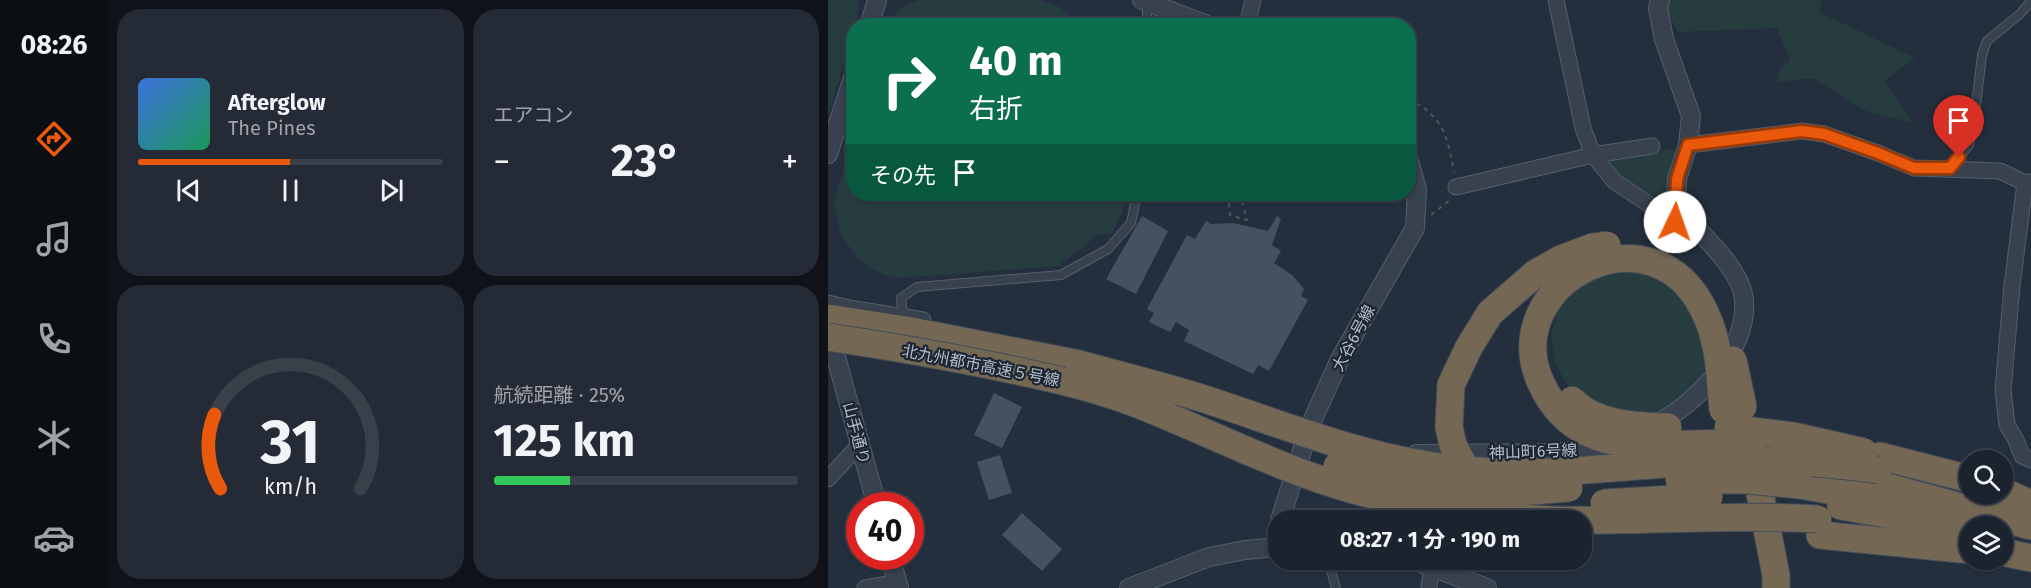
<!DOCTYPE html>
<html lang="ja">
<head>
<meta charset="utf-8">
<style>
  body { margin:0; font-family:"Fira Sans","Noto Sans JP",sans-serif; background:#242b36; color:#f1f3f6; height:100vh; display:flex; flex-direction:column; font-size:22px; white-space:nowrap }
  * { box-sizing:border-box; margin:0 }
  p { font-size:20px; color:#a0a4aa }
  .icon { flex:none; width:33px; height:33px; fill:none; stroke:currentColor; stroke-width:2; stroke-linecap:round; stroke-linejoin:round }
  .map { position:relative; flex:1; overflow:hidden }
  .sheet { display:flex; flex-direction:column; gap:9px; padding:9px; background:#0f1319; width:720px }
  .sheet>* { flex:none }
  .banner { position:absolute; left:18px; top:18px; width:570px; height:183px; border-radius:24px; box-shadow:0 2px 4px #0004,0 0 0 2px #39404a; background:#0b6e4f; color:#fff; overflow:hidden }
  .tools { position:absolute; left:1131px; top:450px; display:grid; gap:12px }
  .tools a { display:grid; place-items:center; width:54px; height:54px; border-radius:50%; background:#1b232e; box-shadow:0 2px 4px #0004,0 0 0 2px #39404a; font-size:30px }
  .speed { position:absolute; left:18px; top:492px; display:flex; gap:12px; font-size:30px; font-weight:700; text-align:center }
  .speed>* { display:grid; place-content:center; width:78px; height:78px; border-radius:50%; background:#1b232e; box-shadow:0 2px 4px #0004,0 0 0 2px #39404a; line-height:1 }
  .speed .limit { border:9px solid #d22; background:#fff; color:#111 }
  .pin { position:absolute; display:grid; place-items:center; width:51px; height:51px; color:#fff; margin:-62px -26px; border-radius:50% 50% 50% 0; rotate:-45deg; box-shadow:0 0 6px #0007 }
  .pin .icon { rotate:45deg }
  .me { position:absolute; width:66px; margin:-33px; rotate:3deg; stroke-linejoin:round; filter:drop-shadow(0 0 4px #0008) }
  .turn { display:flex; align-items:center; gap:21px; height:126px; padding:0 24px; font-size:27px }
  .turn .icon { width:78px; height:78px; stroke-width:2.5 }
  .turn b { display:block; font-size:42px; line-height:51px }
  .then { display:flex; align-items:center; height:57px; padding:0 24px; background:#0003; gap:12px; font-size:22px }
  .big { font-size:45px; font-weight:700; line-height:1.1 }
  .sheet .widget { flex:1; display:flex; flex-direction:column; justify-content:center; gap:9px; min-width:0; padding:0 21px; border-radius:24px; background:#242b36 }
  .sheet .dial { align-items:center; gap:0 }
  .dial svg { height:156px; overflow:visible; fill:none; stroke:#39404a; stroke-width:7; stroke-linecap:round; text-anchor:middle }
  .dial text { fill:#f1f3f6; stroke:none }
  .song { display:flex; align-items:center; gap:18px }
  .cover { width:72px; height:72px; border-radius:9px; background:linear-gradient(135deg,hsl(220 70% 55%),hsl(150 70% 35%)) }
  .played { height:6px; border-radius:3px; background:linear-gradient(90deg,#ea580c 50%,#39404a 50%) }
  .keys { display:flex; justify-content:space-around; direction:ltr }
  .heat { display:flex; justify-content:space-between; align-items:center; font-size:33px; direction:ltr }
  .charge { height:9px; border-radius:4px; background:linear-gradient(90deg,#34c759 25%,#39404a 0) }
  .sheet .tiles { flex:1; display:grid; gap:9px; grid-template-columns:repeat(2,1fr) }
  .trip { position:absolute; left:440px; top:510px; width:324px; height:60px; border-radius:24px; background:#1b232e; box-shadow:0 2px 4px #0004,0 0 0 2px #39404a; font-weight:700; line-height:60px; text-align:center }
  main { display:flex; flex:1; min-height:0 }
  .menu { display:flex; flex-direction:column; width:108px; justify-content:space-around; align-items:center; background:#0b0e12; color:#a0a4aa }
  .menu .icon { width:42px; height:42px }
  .menu .current { color:#ea580c }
  .menu b { font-size:27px; color:#f1f3f6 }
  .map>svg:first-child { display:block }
  .green { fill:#263c3f }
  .building { fill:#455162 }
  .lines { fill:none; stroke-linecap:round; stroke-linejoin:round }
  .service-casing { stroke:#565f6c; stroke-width:10 }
  .minor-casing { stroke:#565f6c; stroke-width:17 }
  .tertiary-casing { stroke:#565f6c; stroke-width:20 }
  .motorway-casing { stroke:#434c59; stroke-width:29 }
  .path { stroke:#44595c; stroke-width:2; stroke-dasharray:4.5 4.5; stroke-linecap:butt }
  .service { stroke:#38414e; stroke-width:8 }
  .minor { stroke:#38414e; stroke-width:15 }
  .tertiary { stroke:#38414e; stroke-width:18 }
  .motorway { stroke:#746855; stroke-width:27 }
  .motorway-bridge-casing { stroke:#434c59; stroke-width:29; stroke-linecap:butt }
  .motorway-bridge { stroke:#746855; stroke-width:27 }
  .route-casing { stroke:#983908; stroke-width:15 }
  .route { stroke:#ea580c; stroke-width:10 }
  .labels { text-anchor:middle; stroke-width:4.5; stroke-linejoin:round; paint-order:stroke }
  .street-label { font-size:16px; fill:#b4bcc9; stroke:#1d2633 }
</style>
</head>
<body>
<main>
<nav class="menu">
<b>08:26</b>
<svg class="icon current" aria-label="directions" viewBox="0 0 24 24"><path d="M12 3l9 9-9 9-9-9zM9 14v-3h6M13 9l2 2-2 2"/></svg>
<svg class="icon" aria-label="music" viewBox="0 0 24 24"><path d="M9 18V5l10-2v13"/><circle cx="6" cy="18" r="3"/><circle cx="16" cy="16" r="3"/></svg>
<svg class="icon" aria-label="phone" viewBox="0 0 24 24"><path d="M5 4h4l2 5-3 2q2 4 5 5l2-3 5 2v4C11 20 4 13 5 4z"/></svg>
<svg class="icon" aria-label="climate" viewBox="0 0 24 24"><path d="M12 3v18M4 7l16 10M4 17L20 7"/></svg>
<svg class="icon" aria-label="car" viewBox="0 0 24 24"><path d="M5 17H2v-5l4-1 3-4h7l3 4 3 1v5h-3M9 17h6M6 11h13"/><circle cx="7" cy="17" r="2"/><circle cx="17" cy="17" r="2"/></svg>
</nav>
<section class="sheet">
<div class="tiles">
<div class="widget">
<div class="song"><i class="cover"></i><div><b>Afterglow</b><p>The Pines</p></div></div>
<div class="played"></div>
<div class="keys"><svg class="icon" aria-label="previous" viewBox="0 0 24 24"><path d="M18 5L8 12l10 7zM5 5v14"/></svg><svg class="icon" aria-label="pause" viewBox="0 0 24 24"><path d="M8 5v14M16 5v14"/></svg><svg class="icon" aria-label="next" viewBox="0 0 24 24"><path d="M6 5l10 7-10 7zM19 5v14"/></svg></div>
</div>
<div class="widget"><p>エアコン</p>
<div class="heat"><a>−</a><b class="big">23°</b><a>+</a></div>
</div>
<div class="widget dial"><svg viewBox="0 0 100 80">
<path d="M14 69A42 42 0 1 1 86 69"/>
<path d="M14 69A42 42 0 0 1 11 31" stroke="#ea580c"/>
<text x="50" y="56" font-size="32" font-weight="700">31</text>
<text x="50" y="72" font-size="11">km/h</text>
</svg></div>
<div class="widget"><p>航続距離 · 25%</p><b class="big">125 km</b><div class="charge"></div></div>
</div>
</section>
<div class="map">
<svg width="1203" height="588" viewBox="0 0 1203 588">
  <rect width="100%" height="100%" fill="#242f3e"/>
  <!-- green -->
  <path class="green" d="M 0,0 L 32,0 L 27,25 L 26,26 L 25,32 L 0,116 Z
    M 90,0 L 211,0 L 231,7 L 256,25 L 56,25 L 75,7 Z
    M 840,0 L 994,0 L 991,12 L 1087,58 L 1056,81 L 1086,123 L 1038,111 L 985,78 L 950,82 L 951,70 L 962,60 L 949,28 L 850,32 L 839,10 Z
    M 25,135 L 26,194 L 298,194 L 295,210 L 284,233 L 271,234 L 230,266 L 71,278 L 57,275 L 42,268 L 27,255 L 12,233 L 6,203 Z
    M 842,149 L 850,152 L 841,195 L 828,197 L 804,184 L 782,167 L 782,158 Z
    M 779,267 L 831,275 L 874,319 L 881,376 L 830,420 L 756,400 L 741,387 L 727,364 L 723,337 L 729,311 L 734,299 Z"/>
  <!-- building -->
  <path class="building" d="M 314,216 L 340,231 L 308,294 L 278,279 Z
    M 449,216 L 453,219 L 444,245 L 453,251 L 446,263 L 464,275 L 476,289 L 473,296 L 480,300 L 441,371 L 430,365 L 425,374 L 356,341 L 361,330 L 348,322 L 342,332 L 321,322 L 326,313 L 319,309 L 359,235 L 367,239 L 378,221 L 383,224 L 405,223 L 440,231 Z
    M 166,393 L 194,407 L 174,448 L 146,435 Z
    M 172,455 L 184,493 L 161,500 L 149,462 Z
    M 194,513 L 234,549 L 214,571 L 174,535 Z"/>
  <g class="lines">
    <!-- service casing -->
    <g class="service-casing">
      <path id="service" d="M 319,26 L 319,3
        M 1122,168 L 1141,145 L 1146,122 L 1154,55 L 1159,41 L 1192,14 L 1203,1
        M 75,316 L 73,298 L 89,287 L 233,275 L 280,249 L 303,223 L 309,194
        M 500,560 L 508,588"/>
    </g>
    <!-- minor casing -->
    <g class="minor-casing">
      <path id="minor" d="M 728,0 L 755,128 L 765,155 L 786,181 L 847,222
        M 419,26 L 425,0
        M 860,145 L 974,131 L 996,134 L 1050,153 L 1086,168 L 1172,171 L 1197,183 L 1203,182
        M 1197,183 L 1184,286 L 1175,390 L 1179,425 L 1188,440 L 1194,456 L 1203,460
        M 628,187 L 765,155 L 824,146
        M 0,303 L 21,308 L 95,320
        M 0,479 L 32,444
        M 37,588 L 69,582
        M 601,588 L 604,566"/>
    </g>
    <!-- tertiary casing -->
    <g class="tertiary-casing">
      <path id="tertiary" d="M 314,0 L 382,26
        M 41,26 L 49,0
        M 0,154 L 26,75
        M 0,328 L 49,506
        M 824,426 C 866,407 920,351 916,301 C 915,274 881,241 862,222 L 847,222 L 849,179 L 860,145 L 863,116 L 836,39 L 830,8 L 832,0
        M 588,454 L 722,453 L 757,450 L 784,441
        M 452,520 L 482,426 L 512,359 L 587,228 L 589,189 L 580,158
        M 62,556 L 71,588
        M 585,560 L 659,588
        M 301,588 L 381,557 L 417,550 L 450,547"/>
    </g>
    <!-- motorway casing -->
    <g class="motorway-casing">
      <path id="motorway" d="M 0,318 L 78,330 L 251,364
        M 1052,456 L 1142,479
        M 925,458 L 948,575 L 948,588
        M 1007,471 L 1037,481 L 1203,526
        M 972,485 L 1039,497
        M 1174,491 L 1203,504
        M 1013,506 L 1142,529
        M 992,535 L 1142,550
        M 1174,552 L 1203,558"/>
    </g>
    <!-- path -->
    <path class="path" d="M 580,99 C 616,116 619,136 626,172
      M 400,194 L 402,215 L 419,220 L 412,194
      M 603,215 L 622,200"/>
    <!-- service -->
    <use href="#service" class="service"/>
    <!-- minor -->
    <use href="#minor" class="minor"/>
    <!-- tertiary -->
    <use href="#tertiary" class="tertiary"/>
    <!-- motorway -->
    <use href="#motorway" class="motorway"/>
    <!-- motorway-bridge casing -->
    <g class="motorway-bridge-casing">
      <path id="motorway-bridge" d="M 0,337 C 54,345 108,354 161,365 C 210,375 258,385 304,402 C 390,435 472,481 563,499 C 616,510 670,518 725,520 C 813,522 902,514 990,519
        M 905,360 L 915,407
        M 251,364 C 291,375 331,385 370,397 C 455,424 538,460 628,469 C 706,478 785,467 864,462 C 926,458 988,461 1050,470
        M 744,400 C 767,425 809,426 840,427
        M 895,410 C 892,379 892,346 879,317 C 828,197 667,283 713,383 C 722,403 737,421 758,432 C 809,457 870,437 924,446
        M 900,428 L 965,436 L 1036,452
        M 509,466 C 558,479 608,490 658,492 C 686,493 714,490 741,488
        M 851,480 L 920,480 L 972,485
        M 644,481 L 625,445 L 621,427 L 623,385 L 641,347 L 662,313 L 708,273 L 733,259 L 765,247 L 779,245
        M 776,503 L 881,497"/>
    </g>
    <!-- motorway-bridge -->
    <use href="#motorway-bridge" class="motorway-bridge"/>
  </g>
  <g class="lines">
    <!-- route casing -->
    <g class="route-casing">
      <path id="route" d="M 847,222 L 849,179 L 860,145 L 974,131 L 996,134 L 1050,153 L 1086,168 L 1122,168 L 1131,157"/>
    </g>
    <!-- route -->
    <use href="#route" class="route"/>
  </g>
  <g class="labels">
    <!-- street labels -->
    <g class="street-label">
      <text transform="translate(525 338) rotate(-62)" y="6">大谷6号線</text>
      <text transform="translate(153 365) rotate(11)" y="6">北九州都市高速５号線</text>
      <text transform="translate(29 433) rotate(75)" y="6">山手通り</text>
      <text transform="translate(705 451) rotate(-2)" y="6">神山町6号線</text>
    </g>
  </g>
</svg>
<div class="tools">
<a><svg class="icon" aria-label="search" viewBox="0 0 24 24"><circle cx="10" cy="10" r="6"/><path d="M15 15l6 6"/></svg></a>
<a><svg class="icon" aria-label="layers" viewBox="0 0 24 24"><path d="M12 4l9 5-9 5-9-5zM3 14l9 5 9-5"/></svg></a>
</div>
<div class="speed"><div class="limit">40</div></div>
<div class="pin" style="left:1131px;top:157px;background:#d93025"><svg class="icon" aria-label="arrive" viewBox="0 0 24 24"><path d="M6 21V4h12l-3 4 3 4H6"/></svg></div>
<svg class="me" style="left:847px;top:222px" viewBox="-20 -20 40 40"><circle r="19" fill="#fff"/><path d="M0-13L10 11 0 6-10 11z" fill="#ea580c"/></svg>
<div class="trip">08:27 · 1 分 · 190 m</div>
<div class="banner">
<div class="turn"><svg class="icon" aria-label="right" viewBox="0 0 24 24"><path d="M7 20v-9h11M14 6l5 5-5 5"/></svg><div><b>40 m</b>右折</div></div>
<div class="then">その先<svg class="icon" aria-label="arrive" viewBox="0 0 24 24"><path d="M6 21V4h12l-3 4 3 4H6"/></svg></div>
</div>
</div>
</main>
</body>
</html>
